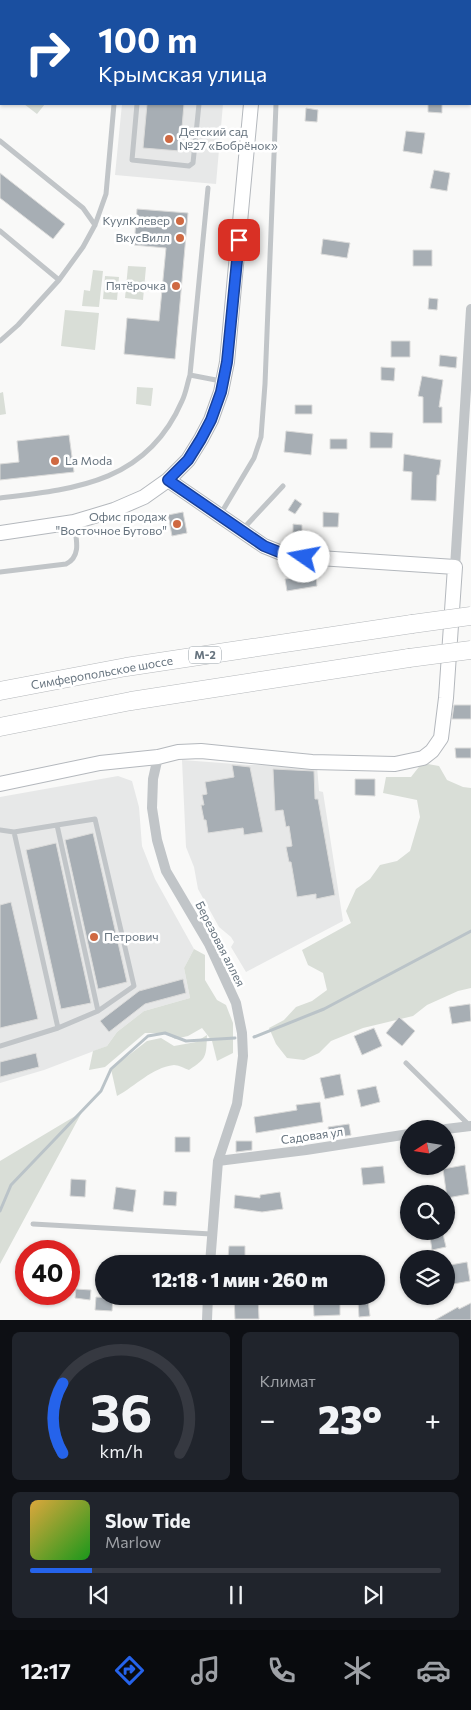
<!DOCTYPE html>
<html lang="ru">
<head>
<meta charset="utf-8">
<style>
  body { margin:0; font-family:Commissioner,sans-serif; background:#20242c; color:#f1f3f6; height:100vh; display:flex; flex-direction:column; font-size:19px; white-space:nowrap }
  * { box-sizing:border-box; margin:0 }
  p { font-size:16px; color:#9ea1a6 }
  .icon { flex:none; width:28px; height:28px; fill:none; stroke:currentColor; stroke-width:2; stroke-linecap:round; stroke-linejoin:round }
  .map { position:relative; height:1320px; overflow:hidden }
  .details { display:flex; flex-direction:column; gap:12px; padding:12px; background:#0d0f14; flex:1 }
  .details>* { flex:none }
  .top-card { position:absolute; left:0px; top:0px; width:471px; height:105px; box-shadow:0 1px 4px #0004; background:#1a4fa0; color:#fff; overflow:hidden }
  .needle { width:32px; rotate:258deg }
  .buttons { position:absolute; left:400px; top:1120px; display:grid; gap:10px }
  .buttons a { display:grid; place-items:center; width:55px; height:55px; border-radius:50%; background:#171b24; box-shadow:0 1px 4px #0004; font-size:25px }
  .speed { position:absolute; left:15px; top:1240px; display:flex; gap:10px; font-size:25px; font-weight:700; text-align:center }
  .speed>* { display:grid; place-content:center; width:65px; height:65px; border-radius:50%; background:#171b24; box-shadow:0 1px 4px #0004; line-height:1 }
  .speed .limit { border:8px solid #d22; background:#fff; color:#111 }
  .pin { position:absolute; display:grid; place-items:center; width:42px; height:42px; color:#fff; margin:-21px; border-radius:10px; box-shadow:0 2px 8px #0006 }
  .me { position:absolute; width:55px; margin:-28px; rotate:282deg; stroke-linejoin:round; filter:drop-shadow(0 0 4px #0008) }
  .turn { display:flex; align-items:center; gap:18px; height:105px; padding:0 15px; font-size:22px }
  .turn .icon { width:65px; height:65px; stroke-width:2.5 }
  .turn b { display:block; font-size:35px; line-height:42px }
  .big { font-size:38px; font-weight:800; line-height:1.1 }
  .details .card { flex:1; display:flex; flex-direction:column; justify-content:center; gap:8px; min-width:0; padding:0 18px; border-radius:8px; background:#20242c }
  .details .dial { align-items:center; gap:0 }
  .dial svg { height:130px; overflow:visible; fill:none; stroke:#363941; stroke-width:7; stroke-linecap:round; text-anchor:middle }
  .dial text { fill:#f1f3f6; stroke:none }
  .song { display:flex; align-items:center; gap:15px }
  .cover { width:60px; height:60px; border-radius:8px; background:linear-gradient(135deg,hsl(40 70% 55%),hsl(120 70% 35%)) }
  .played { height:5px; border-radius:2px; background:linear-gradient(90deg,#2563eb 15%,#363941 15%) }
  .keys { display:flex; justify-content:space-around; direction:ltr }
  .heat { display:flex; justify-content:space-between; align-items:center; font-size:28px; direction:ltr }
  .details .tiles { flex:1; display:grid; gap:12px; grid-template-columns:1fr 1fr }
  .card:last-child { grid-column:span 2 }
  .trip { position:absolute; left:95px; top:1255px; width:290px; height:50px; border-radius:25px; background:#171b24; box-shadow:0 1px 4px #0004; font-weight:800; line-height:50px; text-align:center }
  .menu { display:flex; height:80px; justify-content:space-around; align-items:center; background:#090b0e; color:#9ea1a6 }
  .menu .icon { width:35px; height:35px }
  .menu .on { color:#2563eb }
  .menu b { font-size:22px; color:#f1f3f6 }
  .map>svg:first-child { display:block }
  .built { fill:#e7e8e8 }
  .green { fill:#d9ded7 }
  .lines { fill:none; stroke-linecap:round; stroke-linejoin:round }
  .stream { stroke:#bac3c8; stroke-width:3 }
  .building { fill:#a7aeb4; stroke:#dbdbda }
  .secondary-casing { stroke:#b4b8bd; stroke-width:16 }
  .highway-casing { stroke:#b5b8bb; stroke-width:19 }
  .lane { stroke:#c1c5c8; stroke-width:5 }
  .street { stroke:#c1c5c8; stroke-width:10 }
  .secondary { stroke:#fff; stroke-width:14 }
  .highway { stroke:#fff; stroke-width:18 }
  .highway-bridge-casing { stroke:#b5b8bb; stroke-width:19; stroke-linecap:butt }
  .highway-bridge { stroke:#fff; stroke-width:18 }
  .route-casing { stroke:#184099; stroke-width:12 }
  .route { stroke:#2563eb; stroke-width:9 }
  .poi-dot { fill:#cf6942; stroke:#fff; stroke-width:2 }
  .labels { text-anchor:middle; stroke-width:5; stroke-linejoin:round; paint-order:stroke }
  .shield { fill:#fff; stroke:#959ea5; stroke-width:1 }
  .shield-label { font-size:11px; font-weight:bold; fill:#67747f }
  .poi-label { font-size:12px; fill:#67747f; stroke:#fff; text-anchor:end }
  .street-label { font-size:12px; fill:#67747f; stroke:#fff }
</style>
</head>
<body>
<div class="map">
<svg width="471" height="1320" viewBox="0 0 471 1320">
  <rect width="100%" height="100%" fill="#f9f9f8"/>
  <!-- built -->
  <path class="built" d="M 122,104 L 223,104 L 216,184 L 115,175 Z
    M 182,760 L 249,765 L 317,766 L 319,791 L 323,792 L 343,921 L 246,972 L 231,947 L 234,942 L 231,937 L 219,927 L 198,889 L 194,867 L 186,847 Z
    M 118,776 L 132,781 L 139,807 L 142,846 L 155,879 L 194,949 L 184,968 L 190,998 L 144,1011 L 117,1032 L 107,1046 L 44,1070 L 0,1083 L 0,797 Z"/>
  <!-- green -->
  <path class="green" d="M 24,104 L 45,104 L 37,114 Z
    M 128,266 L 146,267 L 143,300 L 125,298 Z
    M 93,270 L 103,271 L 99,307 L 82,306 L 84,290 L 90,291 Z
    M 105,276 L 119,277 L 117,300 L 103,299 Z
    M 65,310 L 99,313 L 95,350 L 61,346 Z
    M 137,387 L 153,388 L 151,406 L 136,404 Z
    M 3,392 L 6,414 L 0,415 L 0,393 Z
    M 422,763 L 439,766 L 447,780 L 463,787 L 471,788 L 471,988 L 458,991 L 427,1005 L 413,1016 L 363,1028 L 331,1041 L 319,1053 L 304,1060 L 287,1058 L 276,1044 L 269,1028 L 284,1020 L 296,1007 L 312,1001 L 327,990 L 323,973 L 308,965 L 302,950 L 351,923 L 346,911 L 356,889 L 370,879 L 380,865 L 397,861 L 410,851 L 420,817 L 417,800 L 383,793 L 386,777 L 411,777 Z
    M 194,949 L 205,955 L 205,980 L 217,1000 L 226,1005 L 233,1023 L 233,1053 L 217,1061 L 212,1041 L 202,1028 L 188,1036 L 175,1039 L 165,1033 L 145,1033 L 105,1067 L 89,1070 L 93,1051 L 107,1046 L 117,1032 L 144,1011 L 190,998 L 184,968 Z
    M 207,1035 C 206,1057 207,1058 189,1070 C 184,1068 178,1065 174,1065 C 151,1068 136,1086 117,1096 L 111,1069 L 147,1041 L 161,1038 L 174,1046 L 196,1042 Z
    M 82,1112 L 0,1264 L 0,1161 Z"/>
  <g class="lines">
    <!-- stream -->
    <path class="stream" d="M 254,1037 L 324,1009 L 471,931
      M 0,1211 L 11,1185 L 101,1091 L 111,1069 L 148,1036 L 165,1033 L 186,1041 L 235,1038"/>
  </g>
  <!-- building -->
  <path class="building" d="M 147,104 L 184,104 L 180,151 L 143,148 Z
    M 428,104 L 442,104 L 442,113 L 428,112 Z
    M 306,108 L 318,110 L 317,122 L 305,121 Z
    M 406,131 L 425,133 L 422,154 L 403,151 Z
    M 434,170 L 450,173 L 447,191 L 430,188 Z
    M 0,173 L 65,224 L 53,239 L 0,198 Z
    M 137,209 L 188,213 L 175,359 L 124,354 L 127,318 L 159,321 L 166,248 L 134,245 Z
    M 323,239 L 350,243 L 347,258 L 321,254 Z
    M 413,250 L 432,250 L 432,266 L 413,266 Z
    M 429,298 L 438,299 L 437,310 L 428,309 Z
    M 391,341 L 410,341 L 410,357 L 391,357 Z
    M 440,355 L 457,357 L 456,368 L 439,366 Z
    M 381,367 L 395,368 L 394,381 L 381,380 Z
    M 422,376 L 443,380 L 439,407 L 442,407 L 442,423 L 423,423 L 423,397 L 418,396 Z
    M 295,405 L 312,405 L 312,414 L 295,414 Z
    M 286,431 L 313,434 L 311,455 L 284,452 Z
    M 370,432 L 393,433 L 392,448 L 370,448 Z
    M 69,435 L 74,472 L 0,480 L 0,464 L 19,462 L 17,441 Z
    M 330,439 L 347,439 L 347,449 L 330,449 Z
    M 404,454 L 441,460 L 439,475 L 437,475 L 436,501 L 411,500 L 412,472 L 403,471 Z
    M 295,499 L 302,504 L 295,514 L 288,510 Z
    M 183,512 L 187,533 L 172,536 L 168,515 Z
    M 323,512 L 339,513 L 338,527 L 323,527 Z
    M 293,524 L 302,525 L 302,537 L 293,537 Z
    M 316,575 L 317,586 L 287,591 L 285,579 Z
    M 454,705 L 471,705 L 471,719 L 452,719 Z
    M 455,748 L 471,748 L 471,758 L 456,758 Z
    M 232,765 L 250,767 L 263,832 L 244,835 L 243,828 L 208,833 L 206,820 L 204,820 L 201,805 L 204,805 L 202,795 L 207,794 L 205,782 L 234,777 Z
    M 273,769 L 314,771 L 315,799 L 318,799 L 335,895 L 316,899 L 316,894 L 297,897 L 291,862 L 289,862 L 286,847 L 292,846 L 289,826 L 286,827 L 283,810 L 275,811 Z
    M 355,779 L 375,779 L 375,796 L 355,795 Z
    M 93,833 L 127,982 L 98,989 L 65,840 Z
    M 56,843 L 91,1003 L 61,1009 L 26,850 Z
    M 11,902 L 38,1019 L 0,1028 L 0,905 Z
    M 183,979 L 186,993 L 145,1004 L 109,1032 L 100,1021 L 139,991 Z
    M 470,1004 L 471,1021 L 452,1024 L 449,1007 Z
    M 399,1017 L 415,1031 L 402,1046 L 386,1033 Z
    M 374,1028 L 382,1046 L 362,1055 L 354,1036 Z
    M 36,1053 L 39,1067 L 0,1077 L 0,1062 Z
    M 340,1074 L 344,1095 L 325,1099 L 320,1078 Z
    M 376,1086 L 380,1102 L 361,1107 L 357,1090 Z
    M 320,1102 L 323,1122 L 256,1133 L 254,1117 L 297,1110 L 296,1105 Z
    M 349,1124 L 351,1135 L 330,1139 L 328,1127 Z
    M 175,1137 L 190,1137 L 190,1152 L 175,1152 Z
    M 236,1141 L 252,1141 L 252,1150 L 236,1152 Z
    M 465,1165 L 469,1194 L 447,1198 L 443,1169 Z
    M 383,1166 L 385,1183 L 363,1185 L 361,1168 Z
    M 71,1179 L 86,1180 L 85,1197 L 70,1196 Z
    M 116,1187 L 136,1190 L 133,1212 L 113,1209 Z
    M 164,1191 L 177,1192 L 176,1206 L 163,1205 Z
    M 280,1192 L 283,1209 L 262,1212 L 234,1208 L 235,1195 L 260,1198 L 260,1195 Z
    M 443,1234 L 446,1247 L 432,1250 L 430,1237 Z
    M 229,1246 L 245,1246 L 245,1258 L 228,1258 Z
    M 467,1262 L 470,1281 L 453,1284 L 450,1265 Z
    M 76,1289 L 91,1290 L 90,1300 L 75,1298 Z
    M 234,1296 L 258,1296 L 259,1319 L 235,1319 Z
    M 313,1296 L 340,1296 L 340,1315 L 314,1316 Z
    M 96,1297 L 113,1298 L 112,1311 L 95,1310 Z
    M 368,1300 L 370,1316 L 359,1317 L 358,1301 Z
    M 471,1303 L 471,1320 L 435,1320 L 458,1307 L 459,1309 Z"/>
  <g class="lines">
    <!-- secondary casing -->
    <g class="secondary-casing">
      <path id="secondary" d="M 261,1 L 261,0
        M 0,533 L 74,522 L 114,510 L 144,497 L 168,480 L 188,460 L 201,439 L 211,420 L 221,392 L 227,362 L 251,104
        M 0,784 L 100,763 L 158,757 L 178,752 L 201,751 L 312,762 L 395,764 L 423,758 L 432,751 L 441,738 L 446,698 L 455,567 L 304,557 L 284,554 L 264,546 L 168,480"/>
    </g>
    <!-- highway casing -->
    <g class="highway-casing">
      <path id="highway" d="M 0,691 L 126,667 L 412,624
        M 0,727 L 131,701 L 409,658"/>
    </g>
    <!-- lane -->
    <path class="lane" d="M 97,0 L 106,1
      M 194,1 L 194,0
      M 283,1 L 283,0
      M 470,53 L 471,53
      M 137,104 L 132,160 L 189,166 L 193,163 L 199,104
      M 0,141 L 83,208 L 95,225
      M 0,231 L 59,280
      M 0,341 L 18,325 L 59,280 L 83,247 L 95,225 L 106,194 L 114,104
      M 190,375 L 221,381
      M 0,498 C 77,489 147,482 182,401 C 186,393 187,384 190,375 L 208,188
      M 220,515 L 254,458 L 261,437 L 265,384 L 276,104
      M 242,530 L 283,486
      M 0,572 L 66,564 C 82,556 76,538 74,523
      M 57,825 L 95,819 L 134,986 L 98,1011
      M 0,830 L 14,832 L 58,1028 L 0,1046
      M 14,832 L 57,825 L 98,1011 L 58,1028
      M 406,1063 L 470,1126
      M 33,1224 L 211,1234"/>
    <!-- street -->
    <path class="street" d="M 455,567 L 471,309
      M 158,757 L 153,779 L 152,808 L 157,840 L 166,871 L 209,944 L 236,1003 L 242,1033 L 243,1056 L 237,1104 L 218,1161 L 210,1264
      M 446,1129 L 471,1126
      M 218,1161 L 306,1150 L 409,1134
      M 207,1320 L 208,1296"/>
    <!-- secondary -->
    <use href="#secondary" class="secondary"/>
    <!-- highway -->
    <use href="#highway" class="highway"/>
    <!-- highway-bridge casing -->
    <g class="highway-bridge-casing">
      <path id="highway-bridge" d="M 412,624 L 471,616
        M 409,658 L 471,650"/>
    </g>
    <!-- highway-bridge -->
    <use href="#highway-bridge" class="highway-bridge"/>
  </g>
  <g class="lines">
    <!-- route casing -->
    <g class="route-casing">
      <path id="route" d="M 239,240 L 227,362 L 221,392 L 211,420 L 201,439 L 188,460 L 168,480 L 264,546 L 284,554 L 304,557"/>
    </g>
    <!-- route -->
    <use href="#route" class="route"/>
  </g>
  <!-- markers -->
  <g class="poi-dot">
    <circle cx="169" cy="139" r="5"/>
    <circle cx="180" cy="221" r="5"/>
    <circle cx="180" cy="238" r="5"/>
    <circle cx="176" cy="286" r="5"/>
    <circle cx="55" cy="461" r="5"/>
    <circle cx="177" cy="524" r="5"/>
    <circle cx="94" cy="937" r="5"/>
  </g>
  <g class="labels">
    <!-- shield labels -->
    <rect class="shield" x="189" y="646.5" width="32" height="17" rx="4"/>
    <g class="shield-label">
      <text x="205" y="659">М-2</text>
    </g>
    <!-- poi labels -->
    <g class="poi-label">
      <text x="179" y="136" text-anchor="start">Детский сад<tspan x="179" dy="14">№27 «Бобрёнок»</tspan></text>
      <text x="170" y="225">КуулКлевер</text>
      <text x="170" y="242">ВкусВилл</text>
      <text x="166" y="290">Пятёрочка</text>
      <text x="65" y="465" text-anchor="start">La Moda</text>
      <text x="167" y="521">Офис продаж<tspan x="167" dy="14">"Восточное Бутово"</tspan></text>
      <text x="104" y="941" text-anchor="start">Петрович</text>
    </g>
    <!-- street labels -->
    <g class="street-label">
      <text transform="translate(102 673) rotate(-10)" y="4">Симферопольское шоссе</text>
      <text transform="translate(220 944) rotate(63)" y="4">Березовая аллея</text>
      <text transform="translate(312 1136) rotate(-8)" y="4">Садовая ул</text>
    </g>
  </g>
</svg>
<div class="buttons">
<a><svg class="needle" viewBox="-14 -14 28 28"><path d="M0-13l5 13h-10z" fill="#e53935"/><path d="M0 13l5-13h-10z" fill="#9ea1a6"/></svg></a>
<a><svg class="icon" aria-label="search" viewBox="0 0 24 24"><circle cx="10" cy="10" r="6"/><path d="M15 15l6 6"/></svg></a>
<a><svg class="icon" aria-label="layers" viewBox="0 0 24 24"><path d="M12 4l9 5-9 5-9-5zM3 14l9 5 9-5"/></svg></a>
</div>
<div class="speed"><div class="limit">40</div></div>
<div class="pin" style="left:239px;top:240px;background:#d93025"><svg class="icon" aria-label="arrive" viewBox="0 0 24 24"><path d="M6 21V4h12l-3 4 3 4H6"/></svg></div>
<svg class="me" style="left:304px;top:557px" viewBox="-20 -20 40 40"><circle r="19" fill="#fff"/><path d="M0-13L10 11 0 6-10 11z" fill="#2563eb"/></svg>
<div class="trip">12:18 · 1 мин · 260 m</div>
<div class="top-card">
<div class="turn"><svg class="icon" aria-label="right" viewBox="0 0 24 24"><path d="M7 20v-9h11M14 6l5 5-5 5"/></svg><div><b>100 m</b>Крымская улица</div></div>
</div>
</div>
<section class="details">
<div class="tiles">
<div class="card dial"><svg viewBox="0 0 100 80">
<path d="M14 69A42 42 0 1 1 86 69"/>
<path d="M14 69A42 42 0 0 1 14 26" stroke="#2563eb"/>
<text x="50" y="56" font-size="32" font-weight="700">36</text>
<text x="50" y="72" font-size="11">km/h</text>
</svg></div>
<div class="card"><p>Климат</p>
<div class="heat"><a>−</a><b class="big">23°</b><a>+</a></div>
</div>
<div class="card">
<div class="song"><i class="cover"></i><div><b>Slow Tide</b><p>Marlow</p></div></div>
<div class="played"></div>
<div class="keys"><svg class="icon" aria-label="previous" viewBox="0 0 24 24"><path d="M18 5L8 12l10 7zM5 5v14"/></svg><svg class="icon" aria-label="pause" viewBox="0 0 24 24"><path d="M8 5v14M16 5v14"/></svg><svg class="icon" aria-label="next" viewBox="0 0 24 24"><path d="M6 5l10 7-10 7zM19 5v14"/></svg></div>
</div>
</div>
</section>
<nav class="menu">
<b>12:17</b>
<svg class="icon on" aria-label="directions" viewBox="0 0 24 24"><path d="M12 3l9 9-9 9-9-9zM9 14v-3h6M13 9l2 2-2 2"/></svg>
<svg class="icon" aria-label="music" viewBox="0 0 24 24"><path d="M9 18V5l10-2v13"/><circle cx="6" cy="18" r="3"/><circle cx="16" cy="16" r="3"/></svg>
<svg class="icon" aria-label="phone" viewBox="0 0 24 24"><path d="M5 4h4l2 5-3 2q2 4 5 5l2-3 5 2v4C11 20 4 13 5 4z"/></svg>
<svg class="icon" aria-label="climate" viewBox="0 0 24 24"><path d="M12 3v18M4 7l16 10M4 17L20 7"/></svg>
<svg class="icon" aria-label="car" viewBox="0 0 24 24"><path d="M5 17H2v-5l4-1 3-4h7l3 4 3 1v5h-3M9 17h6M6 11h13"/><circle cx="7" cy="17" r="2"/><circle cx="17" cy="17" r="2"/></svg>
</nav>
</body>
</html>
